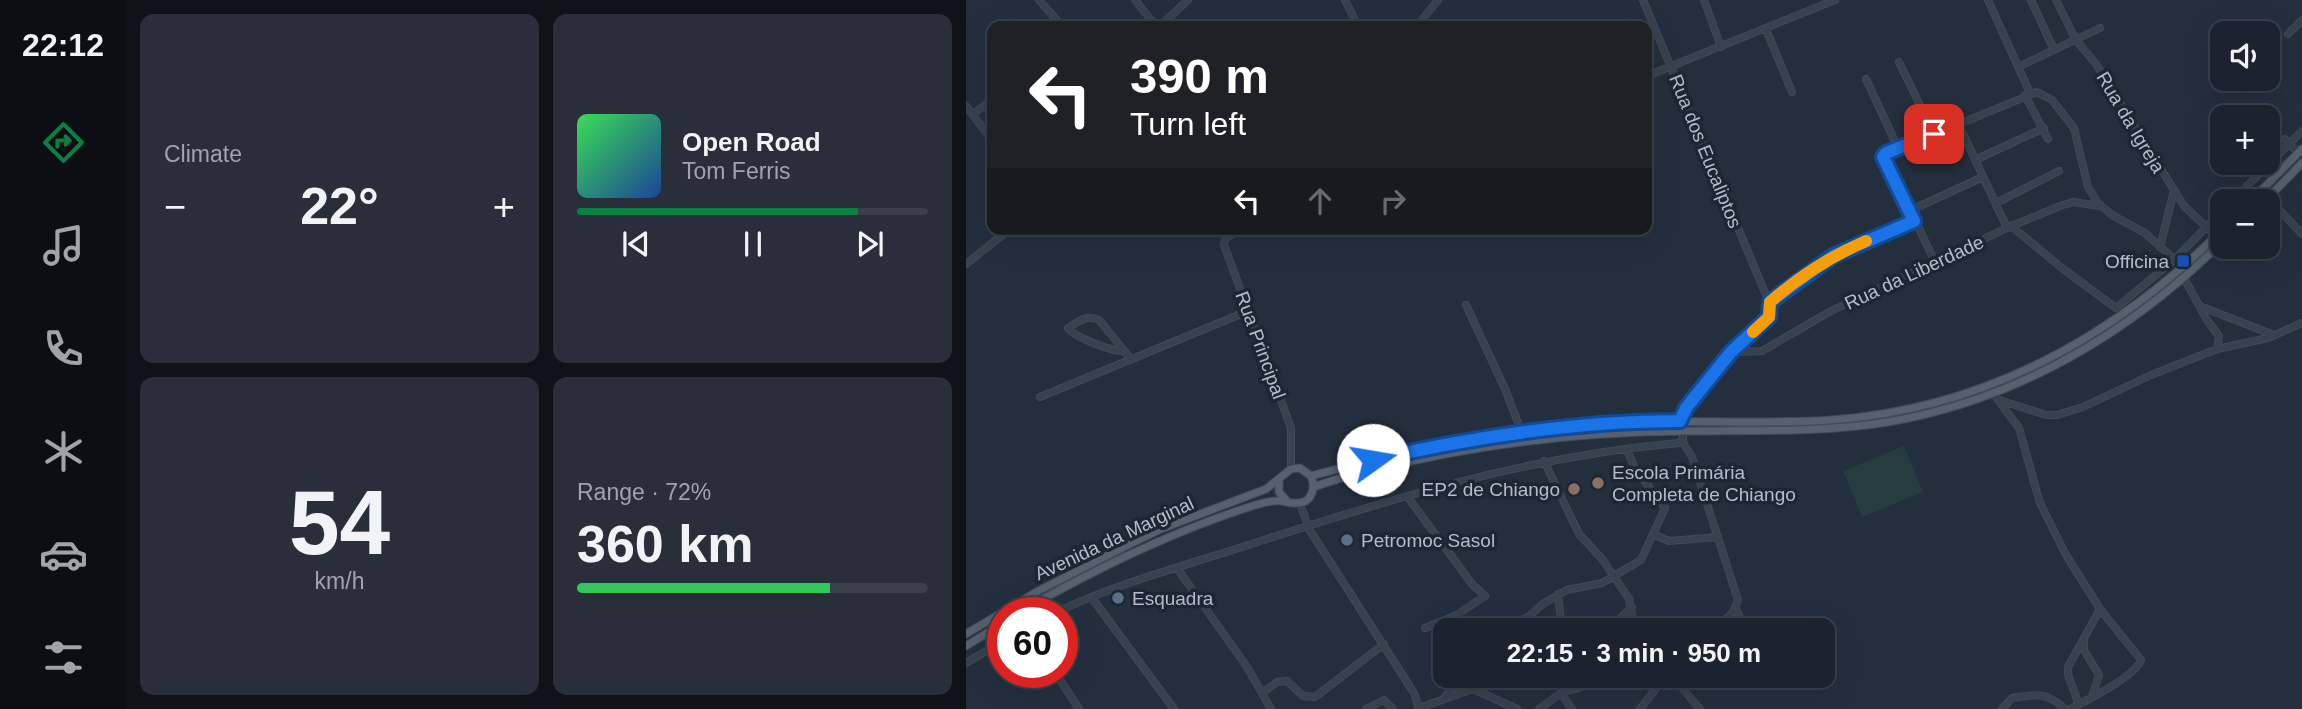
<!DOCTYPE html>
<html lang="en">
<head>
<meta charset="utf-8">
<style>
  body { margin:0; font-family:Arial,sans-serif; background:#282f3a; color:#f1f3f6; height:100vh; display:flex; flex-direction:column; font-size:26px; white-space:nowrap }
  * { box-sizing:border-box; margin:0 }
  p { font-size:23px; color:#a0a4aa }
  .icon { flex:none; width:38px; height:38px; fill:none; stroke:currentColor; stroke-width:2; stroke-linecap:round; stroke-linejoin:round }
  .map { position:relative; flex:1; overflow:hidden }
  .panel { display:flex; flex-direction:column; gap:14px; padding:14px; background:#0f1319; width:840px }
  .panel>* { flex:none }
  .banner { position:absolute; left:21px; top:21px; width:665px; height:214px; border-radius:14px; box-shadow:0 7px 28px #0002,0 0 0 2px #39404a; background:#202124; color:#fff; overflow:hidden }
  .fabs { position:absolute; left:1244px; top:21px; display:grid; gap:14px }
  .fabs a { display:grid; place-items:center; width:70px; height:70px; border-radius:14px; background:#1b232e; box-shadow:0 7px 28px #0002,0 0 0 2px #39404a; font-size:35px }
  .speed { position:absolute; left:21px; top:597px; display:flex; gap:14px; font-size:35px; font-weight:700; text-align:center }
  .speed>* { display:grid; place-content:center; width:91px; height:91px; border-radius:50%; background:#1b232e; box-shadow:0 7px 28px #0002,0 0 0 2px #39404a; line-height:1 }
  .speed .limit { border:10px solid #d22; background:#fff; color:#111 }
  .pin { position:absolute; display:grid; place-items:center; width:60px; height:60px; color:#fff; margin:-30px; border-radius:14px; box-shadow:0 4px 10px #0006 }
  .me { position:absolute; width:77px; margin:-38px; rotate:77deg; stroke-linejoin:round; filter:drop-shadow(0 0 5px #0008) }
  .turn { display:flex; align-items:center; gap:24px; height:147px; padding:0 28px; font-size:32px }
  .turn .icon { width:91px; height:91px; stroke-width:2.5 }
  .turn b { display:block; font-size:49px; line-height:60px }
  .lanes { display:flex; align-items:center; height:66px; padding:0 28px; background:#0003; justify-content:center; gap:35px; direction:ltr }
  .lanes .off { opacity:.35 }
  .big { font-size:52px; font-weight:600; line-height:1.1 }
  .panel .widget { flex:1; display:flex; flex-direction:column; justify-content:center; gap:10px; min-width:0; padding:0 24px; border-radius:14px; background:#282f3a }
  .panel .dial { align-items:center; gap:0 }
  .dial b { font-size:91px; line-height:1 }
  .song { display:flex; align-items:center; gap:21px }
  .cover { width:84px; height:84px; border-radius:10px; background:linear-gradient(135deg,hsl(130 70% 55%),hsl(220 70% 35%)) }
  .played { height:7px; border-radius:4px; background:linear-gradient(90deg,#0b8043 80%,#39404a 80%) }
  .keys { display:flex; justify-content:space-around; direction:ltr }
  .heat { display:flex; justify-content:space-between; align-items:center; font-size:38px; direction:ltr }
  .charge { height:10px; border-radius:5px; background:linear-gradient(90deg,#34c759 72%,#39404a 0) }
  .panel .tiles { flex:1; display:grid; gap:14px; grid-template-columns:repeat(2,1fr) }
  .trip { position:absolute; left:467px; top:618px; width:402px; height:70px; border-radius:14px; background:#1b232e; box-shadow:0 7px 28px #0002,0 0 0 2px #39404a; font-weight:600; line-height:70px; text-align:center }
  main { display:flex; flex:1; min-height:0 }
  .tabs { display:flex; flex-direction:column; width:126px; justify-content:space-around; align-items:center; background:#0b0e12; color:#a0a4aa }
  .tabs .icon { width:49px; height:49px }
  .tabs .active { color:#0b8043 }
  .tabs b { font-size:32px; color:#f1f3f6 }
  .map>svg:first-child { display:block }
  .green { fill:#263c3f }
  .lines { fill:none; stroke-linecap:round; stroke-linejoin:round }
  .minor-casing { stroke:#414a57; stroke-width:8 }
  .major-casing { stroke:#414a57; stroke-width:9 }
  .minor { stroke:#38414e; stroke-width:6 }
  .major { stroke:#56606e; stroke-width:7 }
  .route-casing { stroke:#114b97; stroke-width:18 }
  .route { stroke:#1a73e8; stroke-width:12 }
  .slow { stroke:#f59e0b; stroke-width:12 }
  .transit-dot { fill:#1a4fb4; stroke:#1d2633; stroke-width:2.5 }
  .education-dot { fill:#8d6e63; stroke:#1d2633; stroke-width:2.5 }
  .service-dot { fill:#5c6f8a; stroke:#1d2633; stroke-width:2.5 }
  .labels { text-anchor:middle; stroke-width:7; stroke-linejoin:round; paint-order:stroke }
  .street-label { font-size:19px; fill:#b4bcc9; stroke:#1d2633 }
  .poi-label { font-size:19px; fill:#b4bcc9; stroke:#1d2633; text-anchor:start }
</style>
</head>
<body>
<main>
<nav class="tabs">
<b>22:12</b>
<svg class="icon active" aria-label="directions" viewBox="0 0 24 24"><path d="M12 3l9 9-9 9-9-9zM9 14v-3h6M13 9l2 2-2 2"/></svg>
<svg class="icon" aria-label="music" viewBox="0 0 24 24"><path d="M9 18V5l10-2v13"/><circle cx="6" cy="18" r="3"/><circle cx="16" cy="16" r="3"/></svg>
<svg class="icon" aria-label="phone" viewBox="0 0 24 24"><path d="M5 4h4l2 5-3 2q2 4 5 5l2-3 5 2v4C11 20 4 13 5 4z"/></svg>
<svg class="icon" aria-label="climate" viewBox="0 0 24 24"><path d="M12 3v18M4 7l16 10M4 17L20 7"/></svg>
<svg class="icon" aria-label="car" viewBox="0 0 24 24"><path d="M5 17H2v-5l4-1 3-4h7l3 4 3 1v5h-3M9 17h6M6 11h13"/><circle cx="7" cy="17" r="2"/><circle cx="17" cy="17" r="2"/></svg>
<svg class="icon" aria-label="filters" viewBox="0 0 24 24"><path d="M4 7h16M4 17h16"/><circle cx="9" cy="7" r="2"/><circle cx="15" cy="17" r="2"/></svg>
</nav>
<section class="panel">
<div class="tiles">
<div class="widget"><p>Climate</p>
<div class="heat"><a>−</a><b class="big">22°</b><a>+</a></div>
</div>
<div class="widget">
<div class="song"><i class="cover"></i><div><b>Open Road</b><p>Tom Ferris</p></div></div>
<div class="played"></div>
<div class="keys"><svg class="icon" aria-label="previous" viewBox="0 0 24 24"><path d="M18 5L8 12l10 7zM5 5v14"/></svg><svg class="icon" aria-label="pause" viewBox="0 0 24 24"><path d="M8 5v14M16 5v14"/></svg><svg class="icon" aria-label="next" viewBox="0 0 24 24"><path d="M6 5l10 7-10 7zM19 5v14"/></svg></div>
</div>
<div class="widget dial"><b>54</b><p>km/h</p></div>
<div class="widget"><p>Range · 72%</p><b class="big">360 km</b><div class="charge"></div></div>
</div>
</section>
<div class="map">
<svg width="1336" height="709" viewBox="0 0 1336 709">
  <rect width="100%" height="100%" fill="#242f3e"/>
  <!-- green -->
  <path class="green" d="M 938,446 L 957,492 L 896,517 L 877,471 Z"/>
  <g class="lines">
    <!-- minor casing -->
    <g class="minor-casing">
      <path id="minor" d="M 73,0 L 96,26
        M 169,0 L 190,26
        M 379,0 L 392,26
        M 677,0 L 805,307 C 804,324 778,339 766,351 C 754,363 718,406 714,421
        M 738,0 L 755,47
        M 1022,0 L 1064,93
        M 1065,0 L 1088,50
        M 1090,0 L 1110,40 L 1130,64 L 1218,206 L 1250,236
        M 194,26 L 222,0
        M 451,26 L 472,0
        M 800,29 L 826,92
        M 1322,34 L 1336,20
        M 933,62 L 968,134
        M 1052,67 L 1134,28
        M 681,76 L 869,0
        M 900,79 L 932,148
        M 1059,95 L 1082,139
        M 0,106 L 26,140
        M 7,114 L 26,100
        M 993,125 L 1041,228
        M 1319,139 L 1332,153
        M 1009,160 L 1078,128
        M 1302,198 L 1336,234
        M 1266,201 L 1336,131
        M 1030,203 L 1093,171
        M 943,211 L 1017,177
        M 1045,226 L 1096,268 L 1150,308 L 1208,260 L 1256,211
        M 274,229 L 259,239 L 258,245 L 325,428 L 325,469
        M 1194,247 L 1208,191
        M 969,262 L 918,155 L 1071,92 L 1086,100 L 1108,128 L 1122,187 L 1132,203 L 1146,215 L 1179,233 L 1217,267
        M 0,264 L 44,229
        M 1218,278 L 1241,320 L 1253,336 L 1251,349
        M 804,302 L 867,256 L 948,221
        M 500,305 L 539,389 L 556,433
        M 1236,307 L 1308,335
        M 158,351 C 147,352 108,337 102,328 C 113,321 121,314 133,320 L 165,359
        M 767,352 L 796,351 L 865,311 L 1041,228 L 1094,206 L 1107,202 L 1134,206
        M 1027,393 L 1053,428 L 1074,503 L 1100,555 L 1134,609 L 1175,660 C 1169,677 1121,700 1104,709
        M 74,397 L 282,311
        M 1033,400 L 1080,415 L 1091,415 L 1117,407 L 1185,375 L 1251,349 L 1302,338 L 1336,323
        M 716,441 L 726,457 L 772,600 L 767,612 L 749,630
        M 578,461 L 613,534 L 637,560 L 663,599 L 669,630
        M 441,496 L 506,584 L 519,596 L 489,616 L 459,628
        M 334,503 L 343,529 L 448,693 L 453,709
        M 687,534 L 703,541 L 752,537
        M 211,568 L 281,667 L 305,709
        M 592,594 L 596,630
        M 126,598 L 208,709
        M 770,608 L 779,630
        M 91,612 C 150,584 214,567 276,547 C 421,500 561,456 713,443 L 717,439 L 717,431
        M 532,630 L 562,617 L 578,603 L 601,590 L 636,583 L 675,560 L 699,508 L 668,467 L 661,449
        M 642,630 L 666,607
        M 1118,642 L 1118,650 L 1133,675 L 1126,697
        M 0,663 L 37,641
        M 89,672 L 113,709
        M 594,676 L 595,693 L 606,709
        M 706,676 L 734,709
        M 296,693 L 311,682 L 321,681 L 337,696 L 349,697 L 418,644
        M 476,700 L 497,676
        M 1112,705 C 1111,692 1100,680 1102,667 L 1134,609
        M 453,708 L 507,689 L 551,709
        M 400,709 L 418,700 L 427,709
        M 573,709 L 595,693 L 638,680 L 642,676
        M 674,709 L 700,676
        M 1036,709 L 1046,698 C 1070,694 1081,692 1099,709"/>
    </g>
    <!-- major casing -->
    <g class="major-casing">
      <path id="major" d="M 1285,201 L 1336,149
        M 1299,201 L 1336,163
        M 345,476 C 444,449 545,430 647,423 C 720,419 792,425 865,420 C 1018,409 1149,337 1256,230
        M 313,480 L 313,492 L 321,501
        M 348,487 C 381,475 415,467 450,460 C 538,441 627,432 717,431 C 786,430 854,433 922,422 C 1051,400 1164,333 1256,242
        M 0,634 L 72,591 L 166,543 L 195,529 L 300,489 L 325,469 L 334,468 L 345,476 C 350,488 346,503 331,503 C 324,504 317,500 309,501 C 301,501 292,504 283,507 C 203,533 127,570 54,612
        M 0,646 L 37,623"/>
    </g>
    <!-- minor -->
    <use href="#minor" class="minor"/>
    <!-- major -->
    <use href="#major" class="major"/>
  </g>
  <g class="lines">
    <!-- route casing -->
    <g class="route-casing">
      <path id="route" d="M 407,460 C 507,437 611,421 714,421 L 720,408 L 765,352 L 803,317 L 804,302 L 867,256 L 948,221 L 917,157 L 920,153 L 968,134"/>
    </g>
    <!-- route -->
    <use href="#route" class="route"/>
    <!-- slow -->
    <path class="slow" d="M 787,332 L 803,317 L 804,302 C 833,277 865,256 900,241"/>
  </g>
  <!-- markers -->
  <rect class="transit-dot" x="1210" y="254" width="14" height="14" rx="3.5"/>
  <g class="education-dot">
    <circle cx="632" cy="483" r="7"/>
    <circle cx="608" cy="489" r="7"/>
  </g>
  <g class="service-dot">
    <circle cx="381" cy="540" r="7"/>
    <circle cx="152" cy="598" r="7"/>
  </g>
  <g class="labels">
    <!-- street labels -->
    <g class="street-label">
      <text transform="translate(1165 122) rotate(59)" y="7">Rua da Igreja</text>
      <text transform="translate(740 151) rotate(68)" y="7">Rua dos Eucaliptos</text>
      <text transform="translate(948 272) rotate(-25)" y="7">Rua da Liberdade</text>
      <text transform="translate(295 345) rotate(70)" y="7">Rua Principal</text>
      <text transform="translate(148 538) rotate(-25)" y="7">Avenida da Marginal</text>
    </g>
    <!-- poi labels -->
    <g class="poi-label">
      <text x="1203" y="268" text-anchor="end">Officina</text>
      <text x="646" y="479">Escola Primária<tspan x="646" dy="22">Completa de Chiango</tspan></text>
      <text x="594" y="496" text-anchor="end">EP2 de Chiango</text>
      <text x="395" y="547">Petromoc Sasol</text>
      <text x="166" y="605">Esquadra</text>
    </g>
  </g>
</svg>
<div class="fabs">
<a><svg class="icon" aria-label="sound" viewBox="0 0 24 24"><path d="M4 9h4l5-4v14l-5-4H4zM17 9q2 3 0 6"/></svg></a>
<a>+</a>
<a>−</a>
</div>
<div class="speed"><div class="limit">60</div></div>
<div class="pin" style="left:968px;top:134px;background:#d93025"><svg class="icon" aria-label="arrive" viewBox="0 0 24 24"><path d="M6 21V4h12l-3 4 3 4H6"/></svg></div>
<svg class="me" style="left:407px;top:460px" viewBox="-20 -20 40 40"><circle r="19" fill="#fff"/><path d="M0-13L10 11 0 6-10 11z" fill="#1a73e8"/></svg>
<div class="trip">22:15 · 3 min · 950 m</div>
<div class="banner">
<div class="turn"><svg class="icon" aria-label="left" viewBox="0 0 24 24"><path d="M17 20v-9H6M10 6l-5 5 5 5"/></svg><div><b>390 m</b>Turn left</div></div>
<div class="lanes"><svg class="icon" aria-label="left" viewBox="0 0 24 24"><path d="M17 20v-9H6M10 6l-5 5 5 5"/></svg><svg class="icon off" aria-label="ahead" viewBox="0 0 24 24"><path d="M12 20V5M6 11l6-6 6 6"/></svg><svg class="icon off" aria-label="right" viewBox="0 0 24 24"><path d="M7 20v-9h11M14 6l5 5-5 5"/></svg></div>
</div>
</div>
</main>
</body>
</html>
